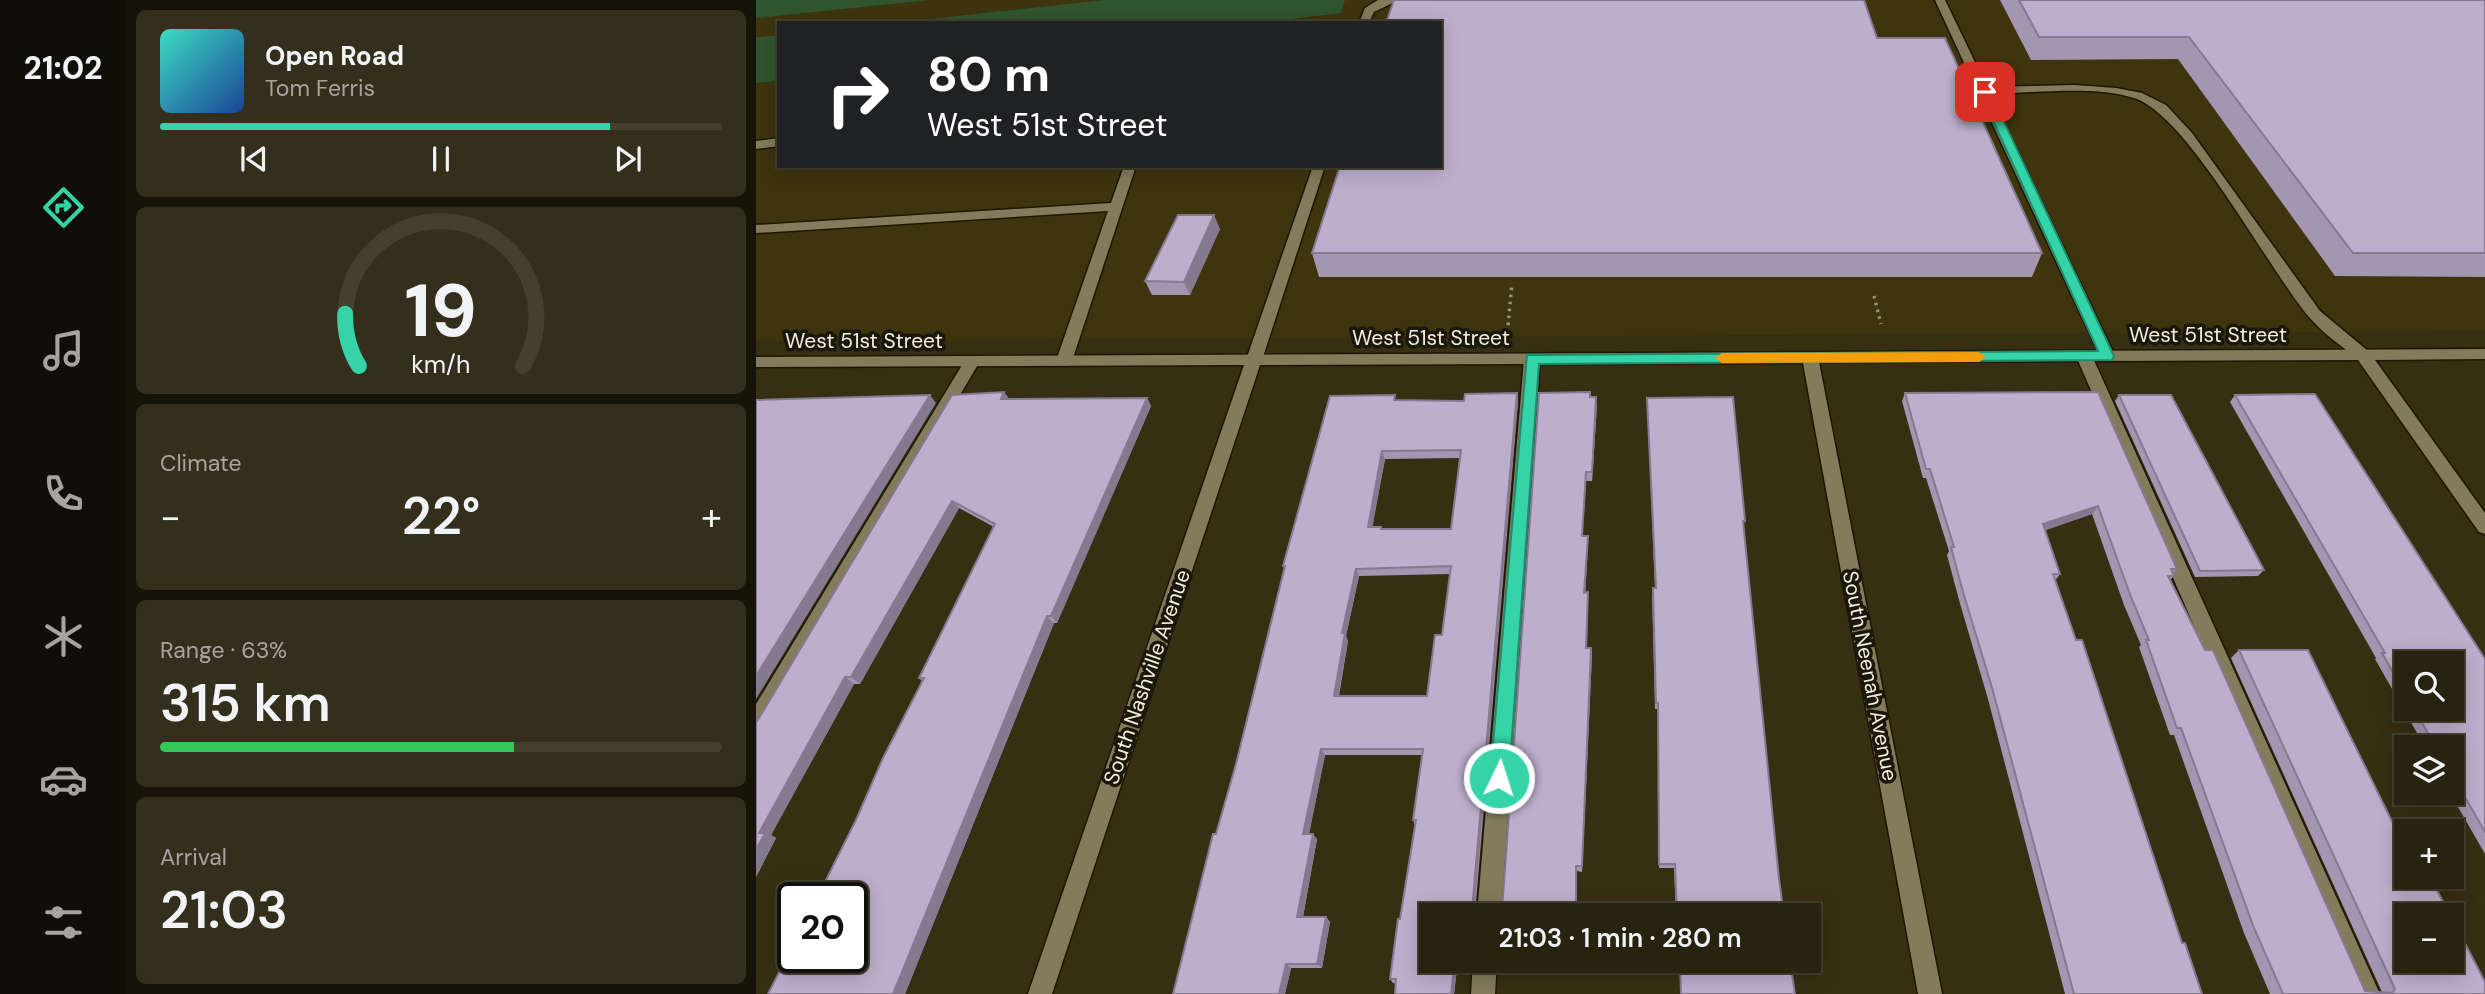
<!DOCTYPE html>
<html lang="en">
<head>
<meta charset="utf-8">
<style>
  body { margin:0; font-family:"DM Sans",sans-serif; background:#342f1c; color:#f1f3f6; height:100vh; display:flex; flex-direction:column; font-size:26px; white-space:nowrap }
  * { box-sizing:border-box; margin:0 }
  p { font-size:23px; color:#a5a49e }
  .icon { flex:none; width:38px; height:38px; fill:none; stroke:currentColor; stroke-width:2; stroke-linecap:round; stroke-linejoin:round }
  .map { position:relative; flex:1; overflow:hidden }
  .sheet { display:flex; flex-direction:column; gap:10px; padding:10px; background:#161308; width:630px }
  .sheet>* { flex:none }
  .guide { position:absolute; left:21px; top:21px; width:665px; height:147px; border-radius:0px; box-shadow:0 4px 18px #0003,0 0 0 2px #44402e; background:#202124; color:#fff; overflow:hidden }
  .fabs { position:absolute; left:1638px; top:651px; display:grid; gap:14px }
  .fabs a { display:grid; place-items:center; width:70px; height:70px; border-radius:0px; background:#28230e; box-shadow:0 4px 18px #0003,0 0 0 2px #44402e; font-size:35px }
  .speed { position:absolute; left:21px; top:882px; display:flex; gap:14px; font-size:35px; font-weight:700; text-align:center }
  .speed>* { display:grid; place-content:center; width:91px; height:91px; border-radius:50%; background:#28230e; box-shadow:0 4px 18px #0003,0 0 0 2px #44402e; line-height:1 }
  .speed .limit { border:4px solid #111; border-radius:10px; background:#fff; color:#111 }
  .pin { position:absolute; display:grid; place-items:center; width:60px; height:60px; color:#fff; margin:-30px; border-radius:14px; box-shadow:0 4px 10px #0006 }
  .me { position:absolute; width:77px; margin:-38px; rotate:4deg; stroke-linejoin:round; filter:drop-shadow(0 0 5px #0008) }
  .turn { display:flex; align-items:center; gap:24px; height:147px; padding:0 35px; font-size:32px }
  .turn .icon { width:91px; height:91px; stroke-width:2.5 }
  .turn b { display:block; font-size:49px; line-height:60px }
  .big { font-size:52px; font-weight:600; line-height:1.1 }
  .sheet .widget { flex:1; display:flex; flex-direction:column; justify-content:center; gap:10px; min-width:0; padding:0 24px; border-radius:10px; background:#342f1c }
  .sheet .dial { align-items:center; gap:0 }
  .dial svg { height:182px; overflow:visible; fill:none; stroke:#44402e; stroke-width:7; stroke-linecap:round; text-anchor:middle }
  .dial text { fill:#f1f3f6; stroke:none }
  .song { display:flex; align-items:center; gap:21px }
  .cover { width:84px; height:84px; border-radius:10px; background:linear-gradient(135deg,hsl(170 70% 55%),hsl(220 70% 35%)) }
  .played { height:7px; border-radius:4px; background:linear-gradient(90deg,#34d4a8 80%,#44402e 80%) }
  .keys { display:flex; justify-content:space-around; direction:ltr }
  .heat { display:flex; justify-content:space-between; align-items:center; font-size:38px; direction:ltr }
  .charge { height:10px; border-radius:5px; background:linear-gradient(90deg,#34c759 63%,#44402e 0) }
  .trip { position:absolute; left:663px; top:903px; width:402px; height:70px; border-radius:0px; background:#28230e; box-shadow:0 4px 18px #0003,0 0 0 2px #44402e; font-weight:600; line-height:70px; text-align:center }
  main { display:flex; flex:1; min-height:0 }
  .menu { display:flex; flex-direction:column; width:126px; justify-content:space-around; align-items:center; background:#100e06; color:#a5a49e }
  .menu .icon { width:49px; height:49px }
  .menu .on { color:#34d4a8 }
  .menu b { font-size:32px; color:#f1f3f6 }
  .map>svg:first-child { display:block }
  .built { fill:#3e340e }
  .green { fill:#31552e }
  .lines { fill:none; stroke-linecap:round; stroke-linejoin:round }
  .lane-casing { stroke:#1e1600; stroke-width:3 }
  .street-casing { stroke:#1e1600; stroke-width:3 }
  .path { stroke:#99937c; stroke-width:3.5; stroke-dasharray:2.5 4.5; stroke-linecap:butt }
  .lane { fill:#837b5c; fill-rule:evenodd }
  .street { fill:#837b5c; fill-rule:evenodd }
  .wall { fill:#a396b0; fill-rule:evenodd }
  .shaded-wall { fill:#847a90 }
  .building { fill:#bdaecd; stroke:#847a90; stroke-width:2; fill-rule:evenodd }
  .route { fill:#34d4a8; stroke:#228a6d; stroke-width:2 }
  .slow { fill:#f59e0b }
  .labels { text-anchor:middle; stroke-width:7; stroke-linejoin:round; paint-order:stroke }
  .street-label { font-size:21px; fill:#f3eedd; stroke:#1a170b }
</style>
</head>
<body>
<main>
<nav class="menu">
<b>21:02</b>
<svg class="icon on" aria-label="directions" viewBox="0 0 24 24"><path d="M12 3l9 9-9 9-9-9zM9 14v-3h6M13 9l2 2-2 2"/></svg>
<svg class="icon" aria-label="music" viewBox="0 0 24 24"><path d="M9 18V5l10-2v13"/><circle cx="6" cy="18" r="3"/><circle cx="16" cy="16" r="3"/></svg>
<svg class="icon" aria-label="phone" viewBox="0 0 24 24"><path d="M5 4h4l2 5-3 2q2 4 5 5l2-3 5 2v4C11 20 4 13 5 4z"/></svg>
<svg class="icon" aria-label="climate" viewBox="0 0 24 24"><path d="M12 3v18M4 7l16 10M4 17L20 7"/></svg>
<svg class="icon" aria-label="car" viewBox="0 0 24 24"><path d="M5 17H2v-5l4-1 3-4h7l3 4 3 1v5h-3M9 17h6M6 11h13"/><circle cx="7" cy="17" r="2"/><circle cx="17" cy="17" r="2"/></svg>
<svg class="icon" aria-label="filters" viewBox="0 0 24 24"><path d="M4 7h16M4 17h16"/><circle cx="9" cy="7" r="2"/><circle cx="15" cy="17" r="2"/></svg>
</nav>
<section class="sheet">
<div class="widget">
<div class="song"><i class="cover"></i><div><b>Open Road</b><p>Tom Ferris</p></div></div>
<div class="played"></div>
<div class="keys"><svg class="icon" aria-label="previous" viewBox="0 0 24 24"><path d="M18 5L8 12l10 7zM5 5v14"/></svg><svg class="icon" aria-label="pause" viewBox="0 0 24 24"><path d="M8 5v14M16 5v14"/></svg><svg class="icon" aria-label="next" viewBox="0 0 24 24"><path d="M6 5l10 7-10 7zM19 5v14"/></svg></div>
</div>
<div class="widget dial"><svg viewBox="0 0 100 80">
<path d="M14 69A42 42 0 1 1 86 69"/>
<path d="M14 69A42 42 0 0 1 8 46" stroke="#34d4a8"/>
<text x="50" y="56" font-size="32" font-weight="700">19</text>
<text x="50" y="72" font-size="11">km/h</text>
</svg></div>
<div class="widget"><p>Climate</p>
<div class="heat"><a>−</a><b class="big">22°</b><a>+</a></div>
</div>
<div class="widget"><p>Range · 63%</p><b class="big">315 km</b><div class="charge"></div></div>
<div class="widget"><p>Arrival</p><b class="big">21:03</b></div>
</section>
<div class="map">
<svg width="1729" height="994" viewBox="0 0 1729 994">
  <rect width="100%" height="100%" fill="#362f12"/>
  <!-- built -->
  <path class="built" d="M 0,0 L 348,0 L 137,23 L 23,23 L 23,35 L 0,37 Z
    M 589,0 L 1729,0 L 1729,331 L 0,341 L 0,83 L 23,81 L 23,166 L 684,166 L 684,23 L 502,23 L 584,13 Z"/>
  <!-- green -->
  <path class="green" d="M 0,0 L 173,0 L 0,18 Z
    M 348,0 L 589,0 L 585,13 L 502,23 L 137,23 Z
    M 23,35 L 23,81 L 0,83 L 0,37 Z"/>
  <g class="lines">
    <!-- lane casing -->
    <g class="lane-casing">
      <path id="lane" d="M 622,0 L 643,0 L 618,12 L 613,23 L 603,23 L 609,8 Z
        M 1179,0 L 1189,0 L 1231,87 L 1319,85 L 1360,88 L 1386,93 L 1410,105 L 1436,133 L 1564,311 L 1612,351 L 1615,355 L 1612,359 L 1602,359 C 1586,346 1566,333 1553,317 C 1512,269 1432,115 1378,98 C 1339,85 1275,93 1234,94 L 1359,356 L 1356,360 L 1346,360 Z
        M 23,138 L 23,146 L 0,149 L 0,141 Z
        M 368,166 L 380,166 L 316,361 L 308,366 L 300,361 L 352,211 L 0,233 L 0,225 L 355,203 Z
        M 557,166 L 569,166 L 506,360 L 503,364 L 493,364 L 490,360 Z
        M 1328,351 L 1336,356 L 1624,994 L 1599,994 L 1320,356 Z
        M 776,354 L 784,359 L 745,915 L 721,915 L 768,359 Z
        M 216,356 L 224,361 L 7,730 L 0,733 L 0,704 L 211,357 Z
        M 717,961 L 741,961 L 739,994 L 715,994 Z"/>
    </g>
    <!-- street casing -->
    <g class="street-casing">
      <path id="street" d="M 1729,349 L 1729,359 L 1619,360 L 1729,513 L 1729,534 L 1723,532 L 1602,360 L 1063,362 L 1186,994 L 1162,994 L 1047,363 L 504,365 L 296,994 L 272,994 L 488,365 L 0,367 L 0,357 Z"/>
    </g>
    <!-- path -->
    <path class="path" d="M 1118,296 L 1125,324
      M 752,325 L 756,283"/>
    <!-- lane -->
    <use href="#lane" class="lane"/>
    <!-- street -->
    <use href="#street" class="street"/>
  </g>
  <!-- wall -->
  <path class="wall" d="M 1244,0 L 1729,0 L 1729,277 L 1579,276 L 1422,59 L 1275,60 Z
    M 1121,38 L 1286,253 L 1276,277 L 563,277 L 556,253 Z
    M 464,229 L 434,295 L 396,295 L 389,281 Z
    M 248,392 L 253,399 L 391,398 L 395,406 L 301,623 L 298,623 L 149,994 L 12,994 L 100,820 L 166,681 L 163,678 L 238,527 L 203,508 L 104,684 L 98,684 L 15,835 L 20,838 L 0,877 L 0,723 Z
    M 1342,392 L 1421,569 L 1417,573 L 1418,576 L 1414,580 L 1609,991 L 1626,992 L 1475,658 L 1483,650 L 1650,877 L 1729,994 L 1514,994 L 1488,933 L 1418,735 L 1414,735 L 1383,647 L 1385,645 L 1368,605 L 1336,514 L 1289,530 L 1304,574 L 1299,581 L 1426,943 L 1446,994 L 1309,994 L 1232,699 L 1203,600 L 1191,555 L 1193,551 L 1170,478 L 1167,478 L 1146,401 L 1149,393 Z
    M 761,393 L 762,401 L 719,913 L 743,913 L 746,911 L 834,397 L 841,405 L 836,481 L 830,481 L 826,536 L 832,536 L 829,593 L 832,600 L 831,648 L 835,648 L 836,655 L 826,872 L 821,871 L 821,915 L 676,915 L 676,961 L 702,961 L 698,994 L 637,983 L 634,979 L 659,825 L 657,820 L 667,755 L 569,755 L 553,834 L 561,839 L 547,917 L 570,917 L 574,922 L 566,968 L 535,968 L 529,994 L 460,834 L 480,764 L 529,569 L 527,566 L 640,400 L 708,401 ZM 704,458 L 695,529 L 626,529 L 616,527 L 629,459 ZM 694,574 L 686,635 L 671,696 L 583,696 L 592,641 L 590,636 L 603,576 Z
    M 1363,395 L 1508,570 L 1502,576 L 1439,577 L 1359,401 Z
    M 1479,395 L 1729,659 L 1729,854 L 1694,793 L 1696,793 L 1696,747 L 1669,747 L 1619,659 L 1620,658 L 1474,402 ZM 1650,663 L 1696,709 L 1650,709 Z
    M 891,398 L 989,521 L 987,527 L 1023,879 L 1028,915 L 920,915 L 918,868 L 903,868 L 902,709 L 899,709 L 896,595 L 899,588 Z"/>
  <!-- shaded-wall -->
  <path class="shaded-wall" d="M 458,215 L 464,229 L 434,295 L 428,282 Z
    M 248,392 L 254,400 L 245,399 Z
    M 761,393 L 762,401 L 718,915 L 716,910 Z
    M 174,395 L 180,403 L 0,699 L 0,676 Z
    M 840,397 L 841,405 L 836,481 L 836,472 Z
    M 391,398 L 395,406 L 301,623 L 295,616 Z
    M 626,451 L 629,459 L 615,535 L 612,527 Z
    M 830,472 L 830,481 L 826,544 L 826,536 Z
    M 196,501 L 203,508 L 104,684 L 95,677 Z
    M 1342,506 L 1336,514 L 1282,533 L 1287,524 Z
    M 832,536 L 832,544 L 829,600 L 828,593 Z
    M 600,569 L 603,576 L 590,636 L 592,641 L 581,703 L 578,696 L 586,633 Z
    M 291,616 L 298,623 L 149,994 L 137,994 Z
    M 835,648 L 836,655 L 826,872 L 826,866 Z
    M 89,677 L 98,684 L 15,835 L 20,838 L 0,877 L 0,850 L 3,833 Z
    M 565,749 L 569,755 L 552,839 L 547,834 Z
    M 557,834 L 561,839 L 546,922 L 541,917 Z
    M 570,917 L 574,922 L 566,968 L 561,964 Z
    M 699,961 L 702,961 L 698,994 L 695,994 Z
    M 530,964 L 535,968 L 529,994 L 523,994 Z"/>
  <!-- building -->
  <path class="building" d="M 638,0 L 1108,0 L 1121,38 L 1189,38 L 1286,253 L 556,253 L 584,166 L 684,166 L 684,23 L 630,23 Z
    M 1263,0 L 1729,0 L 1729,253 L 1597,253 L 1433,37 L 1283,37 Z
    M 422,215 L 458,215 L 428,282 L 389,281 Z
    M 248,392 L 245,399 L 391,398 L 295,616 L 291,616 L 137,994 L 12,994 L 37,945 L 37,957 L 96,957 L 96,898 L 61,898 L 100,820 L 127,758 L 168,678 L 163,678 L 239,524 L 196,501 L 95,677 L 89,677 L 3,833 L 9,833 L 0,850 L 0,723 L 196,395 Z
    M 834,392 L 834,397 L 840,397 L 836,472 L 830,472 L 826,536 L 832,536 L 828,593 L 832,592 L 830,648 L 835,648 L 826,866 L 820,866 L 820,915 L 676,915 L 676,961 L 699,961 L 695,994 L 639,994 L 640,979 L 634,979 L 642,919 L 644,919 L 660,820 L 657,820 L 667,749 L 565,749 L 547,834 L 557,834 L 541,917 L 570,917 L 561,964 L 530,964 L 523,994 L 417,994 L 457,834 L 460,834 L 480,764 L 529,566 L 527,566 L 574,396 L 639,395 L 638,400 L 708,401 L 709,394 L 761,393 L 716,910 L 719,913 L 743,913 L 746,911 L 783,393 ZM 705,450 L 695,529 L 625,529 L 625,527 L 612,527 L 626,451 ZM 695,566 L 686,635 L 679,635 L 671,696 L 578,696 L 589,633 L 586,633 L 600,569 Z
    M 1342,392 L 1421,569 L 1415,569 L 1418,576 L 1412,576 L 1449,650 L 1457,650 L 1609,991 L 1636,993 L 1639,989 L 1483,650 L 1552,650 L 1650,850 L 1650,877 L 1674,877 L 1694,915 L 1650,915 L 1650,961 L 1696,961 L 1696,918 L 1729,982 L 1729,994 L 1527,994 L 1498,928 L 1425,728 L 1421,728 L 1390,640 L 1393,640 L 1375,597 L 1342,506 L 1287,524 L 1304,574 L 1297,574 L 1320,640 L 1326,640 L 1426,943 L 1429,943 L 1446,994 L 1318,994 L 1237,691 L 1207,592 L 1195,547 L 1198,547 L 1174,469 L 1170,469 L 1149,393 Z
    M 1559,394 L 1729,659 L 1729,832 L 1696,774 L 1696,747 L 1680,747 L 1658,709 L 1696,709 L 1696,663 L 1650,663 L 1650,695 L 1626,653 L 1629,653 L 1479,395 Z
    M 174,395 L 0,676 L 0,400 Z
    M 1363,395 L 1415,395 L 1508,570 L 1444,571 Z
    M 977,397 L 989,521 L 987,521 L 1023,879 L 1028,915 L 921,915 L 919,864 L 903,864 L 902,703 L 900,703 L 897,588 L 900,588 L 891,398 Z
    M 924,961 L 1034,961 L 1039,994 L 925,994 Z"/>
  <!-- route -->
  <path class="route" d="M 1225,89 L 1234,92 L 1358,356 L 1356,360 L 783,364 L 753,778 L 750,785 L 743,788 L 736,785 L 734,778 L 771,355 L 1342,351 L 1224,92 Z"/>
  <!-- slow -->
  <path class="slow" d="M 1223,352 L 1230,357 L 1223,362 L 966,363 L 959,358 L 966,353 Z"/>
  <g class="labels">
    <!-- street labels -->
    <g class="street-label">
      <text x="1452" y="342">West 51st Street</text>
      <text x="675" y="345">West 51st Street</text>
      <text x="108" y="348">West 51st Street</text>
      <text transform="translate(1114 676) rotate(79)" y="7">South Neenah Avenue</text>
      <text transform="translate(391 677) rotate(-71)" y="7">South Nashville Avenue</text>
    </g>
  </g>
</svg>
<div class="fabs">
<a><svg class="icon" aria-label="search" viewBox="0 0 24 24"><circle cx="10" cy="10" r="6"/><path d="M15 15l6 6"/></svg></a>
<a><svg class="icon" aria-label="layers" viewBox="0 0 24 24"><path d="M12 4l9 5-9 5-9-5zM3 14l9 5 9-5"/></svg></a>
<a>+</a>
<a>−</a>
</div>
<div class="speed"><div class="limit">20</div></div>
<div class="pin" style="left:1229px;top:92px;background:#d93025"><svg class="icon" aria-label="arrive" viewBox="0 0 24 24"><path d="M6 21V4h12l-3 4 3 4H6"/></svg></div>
<svg class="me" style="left:743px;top:778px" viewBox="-20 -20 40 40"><circle r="17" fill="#34d4a8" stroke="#fff" stroke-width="3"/><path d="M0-11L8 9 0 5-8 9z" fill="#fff"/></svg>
<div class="trip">21:03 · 1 min · 280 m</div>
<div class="guide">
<div class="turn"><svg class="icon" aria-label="right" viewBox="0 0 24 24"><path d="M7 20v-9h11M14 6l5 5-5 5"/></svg><div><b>80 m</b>West 51st Street</div></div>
</div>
</div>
</main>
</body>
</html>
